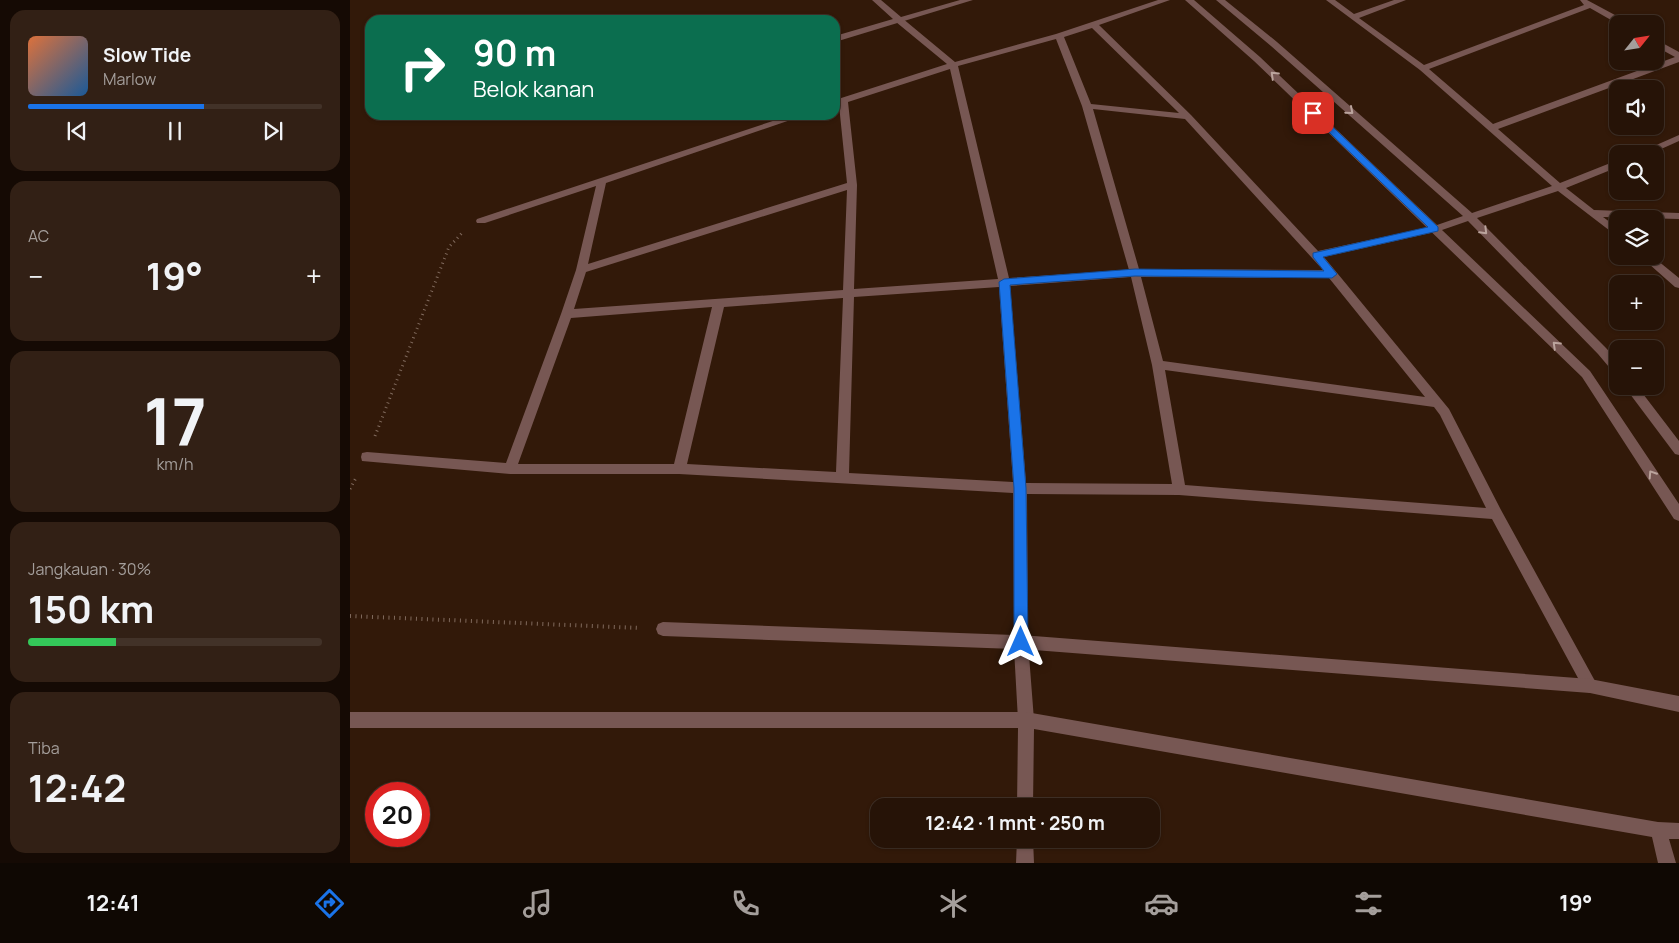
<!DOCTYPE html>
<html lang="id">
<head>
<meta charset="utf-8">
<style>
  body { margin:0; font-family:Manrope,sans-serif; background:#322015; color:#f1f3f6; height:100vh; display:flex; flex-direction:column; font-size:19px; white-space:nowrap }
  * { box-sizing:border-box; margin:0 }
  p { font-size:16px; color:#a49e9b }
  .icon { flex:none; width:28px; height:28px; fill:none; stroke:currentColor; stroke-width:2; stroke-linecap:round; stroke-linejoin:round }
  .map { position:relative; flex:1; overflow:hidden }
  .side { display:flex; flex-direction:column; gap:10px; padding:10px; background:#150a04; width:350px }
  .side>* { flex:none }
  .top-card { position:absolute; left:15px; top:15px; width:475px; height:105px; border-radius:15px; box-shadow:0 1px 4px #0004,0 0 0 1px #423228; background:#0b6e4f; color:#fff; overflow:hidden }
  .needle { width:32px; rotate:60deg }
  .tools { position:absolute; left:1259px; top:15px; display:grid; gap:10px }
  .tools a { display:grid; place-items:center; width:55px; height:55px; border-radius:10px; background:#261307; box-shadow:0 1px 4px #0004,0 0 0 1px #423228; font-size:25px }
  .speed { position:absolute; left:15px; top:782px; display:flex; gap:10px; font-size:25px; font-weight:700; text-align:center }
  .speed>* { display:grid; place-content:center; width:65px; height:65px; border-radius:50%; background:#261307; box-shadow:0 1px 4px #0004,0 0 0 1px #423228; line-height:1 }
  .speed .limit { border:8px solid #d22; background:#fff; color:#111 }
  .pin { position:absolute; display:grid; place-items:center; width:42px; height:42px; color:#fff; margin:-21px; border-radius:10px; box-shadow:0 2px 8px #0006 }
  .me { position:absolute; width:55px; margin:-28px; rotate:0deg; stroke-linejoin:round; filter:drop-shadow(0 0 4px #0008) }
  .turn { display:flex; align-items:center; gap:18px; height:105px; padding:0 25px; font-size:22px }
  .turn .icon { width:65px; height:65px; stroke-width:2.5 }
  .turn b { display:block; font-size:35px; line-height:42px }
  .big { font-size:38px; font-weight:700; line-height:1.1 }
  .side .tile { flex:1; display:flex; flex-direction:column; justify-content:center; gap:8px; min-width:0; padding:0 18px; border-radius:15px; background:#322015 }
  .side .dial { align-items:center; gap:0 }
  .dial b { font-size:65px; line-height:1 }
  .song { display:flex; align-items:center; gap:15px }
  .cover { width:60px; height:60px; border-radius:8px; background:linear-gradient(135deg,hsl(20 70% 55%),hsl(210 70% 35%)) }
  .played { height:5px; border-radius:2px; background:linear-gradient(90deg,#1a73e8 60%,#423228 60%) }
  .keys { display:flex; justify-content:space-around; direction:ltr }
  .heat { display:flex; justify-content:space-between; align-items:center; font-size:28px; direction:ltr }
  .charge { height:8px; border-radius:4px; background:linear-gradient(90deg,#34c759 30%,#423228 0) }
  .trip { position:absolute; left:520px; top:798px; width:290px; height:50px; border-radius:15px; background:#261307; box-shadow:0 1px 4px #0004,0 0 0 1px #423228; font-weight:700; line-height:50px; text-align:center }
  .tab-bar { display:flex; height:80px; justify-content:space-around; align-items:center; background:#0f0803; color:#a49e9b }
  .tab-bar .icon { width:35px; height:35px }
  .tab-bar .current { color:#1a73e8 }
  .tab-bar b { font-size:22px; color:#f1f3f6 }
  main { display:flex; flex:1; min-height:0 }
  .map>svg:first-child { display:block }
  .lines { fill:none; stroke-linecap:round; stroke-linejoin:round }
  .path-far1 { stroke:#806a5d; stroke-width:3; stroke-dasharray:1 4; stroke-linecap:butt }
  .path { stroke:#806a5d; stroke-width:4; stroke-dasharray:1 4.5; stroke-linecap:butt }
  .lane { fill:#775753; fill-rule:evenodd }
  .street { fill:#775753; fill-rule:evenodd }
  .oneway { stroke:#bba49d }
  .route { fill:#1a73e8; stroke:#114b97 }
</style>
</head>
<body>
<main>
<section class="side">
<div class="tile">
<div class="song"><i class="cover"></i><div><b>Slow Tide</b><p>Marlow</p></div></div>
<div class="played"></div>
<div class="keys"><svg class="icon" aria-label="previous" viewBox="0 0 24 24"><path d="M18 5L8 12l10 7zM5 5v14"/></svg><svg class="icon" aria-label="pause" viewBox="0 0 24 24"><path d="M8 5v14M16 5v14"/></svg><svg class="icon" aria-label="next" viewBox="0 0 24 24"><path d="M6 5l10 7-10 7zM19 5v14"/></svg></div>
</div>
<div class="tile"><p>AC</p>
<div class="heat"><a>−</a><b class="big">19°</b><a>+</a></div>
</div>
<div class="tile dial"><b>17</b><p>km/h</p></div>
<div class="tile"><p>Jangkauan · 30%</p><b class="big">150 km</b><div class="charge"></div></div>
<div class="tile"><p>Tiba</p><b class="big">12:42</b></div>
</section>
<div class="map">
<svg width="1329" height="863" viewBox="0 0 1329 863">
  <rect width="100%" height="100%" fill="#321909"/>
  <g class="lines">
    <!-- path-far1 -->
    <path class="path-far1" d="M 25,436 L 99,247 L 113,232
      M 0,489 L 7,476"/>
    <!-- path -->
    <path class="path" d="M 0,616 L 290,628"/>
    <!-- lane -->
    <path class="lane" d="M 808,0 L 820,0 L 749,25 L 841,115 L 968,251 L 1085,226 L 1089,227 L 1090,229 L 1089,231 L 1085,232 L 974,257 L 1099,409 L 1151,510 L 1245,681 L 1248,686 L 1245,691 L 1240,693 L 1235,691 L 1142,519 L 829,495 L 677,494 L 678,642 L 684,720 L 681,725 L 676,728 L 671,725 L 668,720 L 664,649 L 313,636 L 308,634 L 306,629 L 308,624 L 313,622 L 664,635 L 663,493 L 329,474 L 160,474 L 12,461 L 11,457 L 12,453 L 17,452 L 156,463 L 211,314 L 226,270 L 246,186 L 135,223 L 127,223 L 126,221 L 127,219 L 441,115 L 455,115 L 256,183 L 238,264 L 497,183 L 489,105 L 485,105 L 485,100 L 597,64 L 546,22 L 546,18 L 552,18 L 605,62 L 706,34 ZM 742,28 L 829,113 L 741,104 L 714,37 ZM 706,39 L 732,106 L 779,270 L 659,278 L 608,66 ZM 600,69 L 648,279 L 504,289 L 507,185 L 498,102 ZM 743,109 L 835,119 L 973,270 L 789,269 ZM 497,190 L 493,290 L 224,309 L 236,272 ZM 781,277 L 802,365 L 822,484 L 676,483 L 660,286 ZM 791,277 L 979,278 L 1075,397 L 813,361 ZM 649,287 L 663,482 L 499,473 L 504,297 ZM 493,298 L 486,472 L 337,464 L 374,307 ZM 362,307 L 324,464 L 168,464 L 221,318 ZM 815,370 L 1084,407 L 1090,415 L 1136,508 L 835,485 Z"/>
    <!-- street -->
    <path class="street" d="M 522,0 L 531,0 L 551,17 L 610,0 L 623,0 L 485,42 L 485,36 L 543,19 Z
      M 835,0 L 844,0 L 910,57 L 1087,225 L 1113,216 L 921,46 L 866,0 L 875,0 L 927,42 L 1122,213 L 1202,186 L 1070,70 L 976,0 L 985,0 L 1004,14 L 1044,0 L 1056,0 L 1009,18 L 1074,65 L 1234,5 L 1230,0 L 1237,0 L 1278,22 L 1279,24 L 1268,24 L 1240,8 L 1079,69 L 1143,124 L 1325,57 L 1305,46 L 1305,39 L 1329,52 L 1329,62 L 1148,129 L 1210,183 L 1268,160 L 1268,167 L 1216,188 L 1244,210 L 1329,213 L 1329,219 L 1253,217 L 1268,228 L 1268,237 L 1208,191 L 1127,218 L 1256,348 L 1268,361 L 1268,374 L 1264,373 L 1248,354 L 1118,221 L 1092,230 L 1240,371 L 1329,504 L 1329,521 L 1324,519 L 1232,377 L 904,61 Z
      M 1329,135 L 1329,141 L 1300,154 L 1286,154 Z
      M 1290,256 L 1302,256 L 1329,278 L 1329,288 L 1325,287 Z
      M 1274,386 L 1287,386 L 1329,441 L 1329,455 L 1325,454 Z
      M 671,635 L 1240,679 L 1329,696 L 1329,712 L 1240,693 L 671,649 L 666,647 L 664,642 L 666,637 Z
      M 0,712 L 676,712 L 1308,822 L 1329,823 L 1329,839 L 1319,839 L 1326,863 L 1308,863 L 1302,837 L 684,729 L 683,806 L 667,806 L 668,728 L 0,728 Z
      M 667,839 L 683,839 L 684,863 L 666,863 Z"/>
  </g>
  <!-- one-way arrows -->
  <defs><path id="oneway-chevron" d="M-2-3.5L2.5 0L-2 3.5" fill="none" stroke-width="1.6" stroke-linecap="round" stroke-linejoin="round" transform="scale(1.25)"/></defs>
  <g class="oneway">
    <use href="#oneway-chevron" transform="translate(924 75) rotate(-136)"/>
    <use href="#oneway-chevron" transform="translate(1000 111) rotate(41)"/>
    <use href="#oneway-chevron" transform="translate(1134 231) rotate(45)"/>
    <use href="#oneway-chevron" transform="translate(1206 345) rotate(-136)"/>
    <use href="#oneway-chevron" transform="translate(1302 474) rotate(-123)"/>
  </g>
  <!-- route -->
  <path class="route" d="M 960,111 L 966,111 L 1088,227 L 1088,231 L 973,257 L 987,274 L 982,278 L 785,276 L 660,285 L 676,488 L 678,642 L 676,646 L 671,648 L 666,646 L 664,642 L 664,488 L 649,282 L 654,279 L 785,269 L 974,271 L 963,257 L 963,253 L 1078,227 L 960,114 Z"/>
</svg>
<div class="tools">
<a><svg class="needle" viewBox="-14 -14 28 28"><path d="M0-13l5 13h-10z" fill="#e53935"/><path d="M0 13l5-13h-10z" fill="#a49e9b"/></svg></a>
<a><svg class="icon" aria-label="sound" viewBox="0 0 24 24"><path d="M4 9h4l5-4v14l-5-4H4zM17 9q2 3 0 6"/></svg></a>
<a><svg class="icon" aria-label="search" viewBox="0 0 24 24"><circle cx="10" cy="10" r="6"/><path d="M15 15l6 6"/></svg></a>
<a><svg class="icon" aria-label="layers" viewBox="0 0 24 24"><path d="M12 4l9 5-9 5-9-5zM3 14l9 5 9-5"/></svg></a>
<a>+</a>
<a>−</a>
</div>
<div class="speed"><div class="limit">20</div></div>
<div class="pin" style="left:963px;top:113px;background:#d93025"><svg class="icon" aria-label="arrive" viewBox="0 0 24 24"><path d="M6 21V4h12l-3 4 3 4H6"/></svg></div>
<svg class="me" style="left:671px;top:642px" viewBox="-20 -20 40 40"><path d="M0-17L14 15 0 8-14 15z" fill="#1a73e8" stroke="#fff" stroke-width="4"/></svg>
<div class="trip">12:42 · 1 mnt · 250 m</div>
<div class="top-card">
<div class="turn"><svg class="icon" aria-label="right" viewBox="0 0 24 24"><path d="M7 20v-9h11M14 6l5 5-5 5"/></svg><div><b>90 m</b>Belok kanan</div></div>
</div>
</div>
</main>
<nav class="tab-bar">
<b>12:41</b>
<svg class="icon current" aria-label="directions" viewBox="0 0 24 24"><path d="M12 3l9 9-9 9-9-9zM9 14v-3h6M13 9l2 2-2 2"/></svg>
<svg class="icon" aria-label="music" viewBox="0 0 24 24"><path d="M9 18V5l10-2v13"/><circle cx="6" cy="18" r="3"/><circle cx="16" cy="16" r="3"/></svg>
<svg class="icon" aria-label="phone" viewBox="0 0 24 24"><path d="M5 4h4l2 5-3 2q2 4 5 5l2-3 5 2v4C11 20 4 13 5 4z"/></svg>
<svg class="icon" aria-label="climate" viewBox="0 0 24 24"><path d="M12 3v18M4 7l16 10M4 17L20 7"/></svg>
<svg class="icon" aria-label="car" viewBox="0 0 24 24"><path d="M5 17H2v-5l4-1 3-4h7l3 4 3 1v5h-3M9 17h6M6 11h13"/><circle cx="7" cy="17" r="2"/><circle cx="17" cy="17" r="2"/></svg>
<svg class="icon" aria-label="filters" viewBox="0 0 24 24"><path d="M4 7h16M4 17h16"/><circle cx="9" cy="7" r="2"/><circle cx="15" cy="17" r="2"/></svg>
<b>19°</b>
</nav>
</body>
</html>
